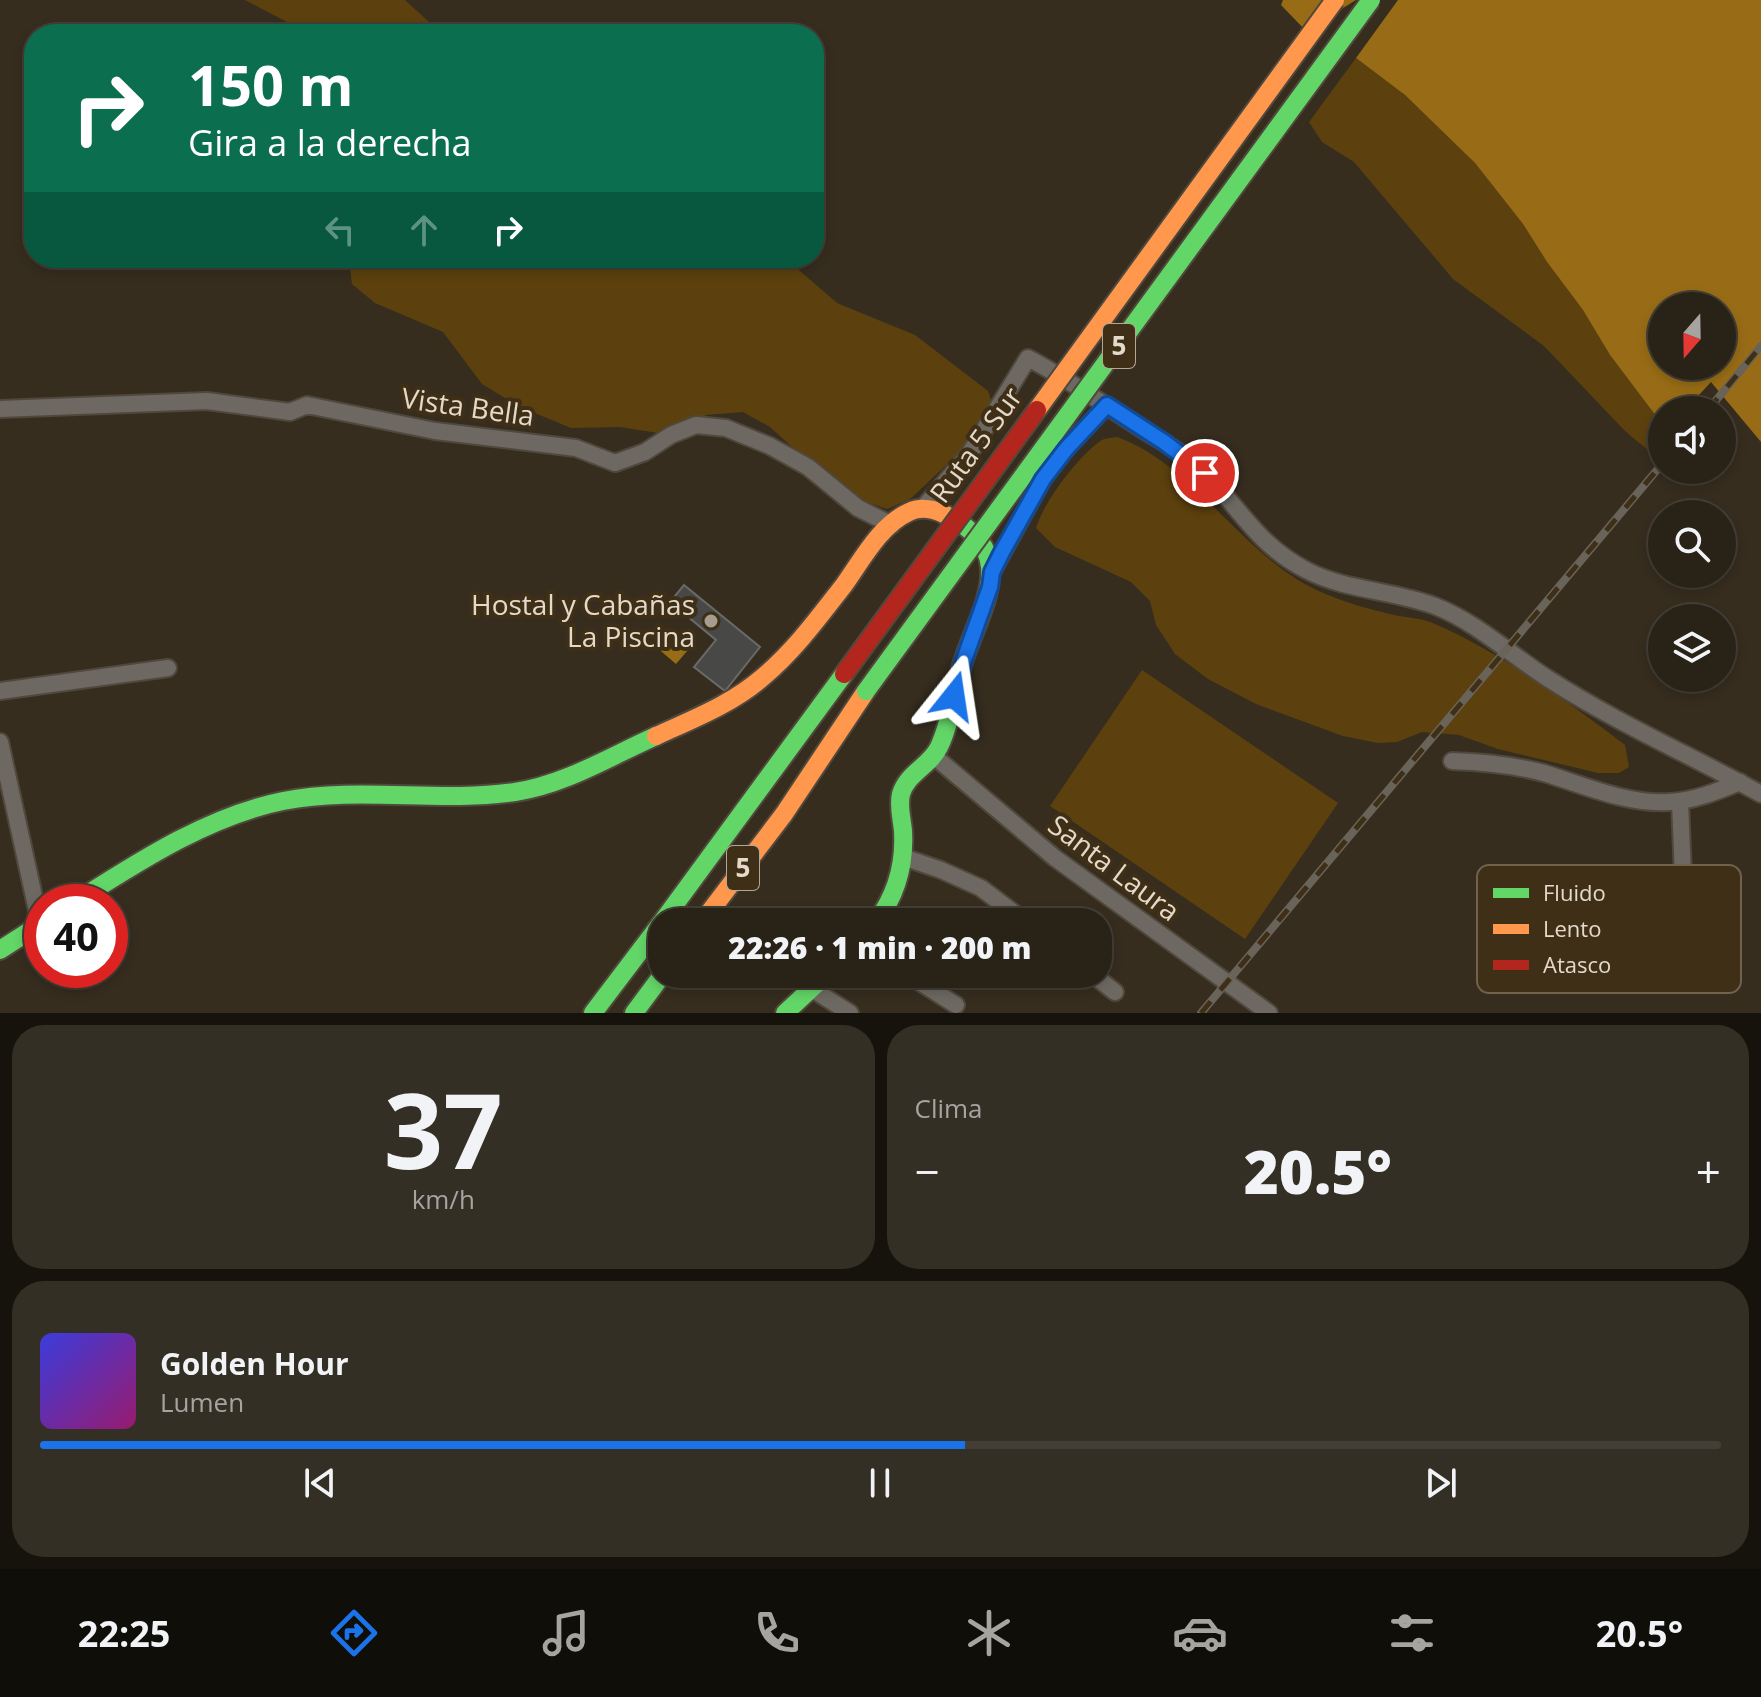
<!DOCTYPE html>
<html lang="es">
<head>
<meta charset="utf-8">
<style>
  body { margin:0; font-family:"Open Sans",sans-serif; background:#342f24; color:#f1f3f6; height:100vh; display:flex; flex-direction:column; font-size:30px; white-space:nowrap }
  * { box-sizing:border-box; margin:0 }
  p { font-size:26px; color:#a5a4a1 }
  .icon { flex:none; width:44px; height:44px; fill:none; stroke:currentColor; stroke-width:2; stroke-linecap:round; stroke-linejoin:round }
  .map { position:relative; height:1013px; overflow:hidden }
  .details { display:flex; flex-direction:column; gap:12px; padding:12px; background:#16130d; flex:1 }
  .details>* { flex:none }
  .top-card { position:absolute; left:24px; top:24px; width:800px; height:244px; border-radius:32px; box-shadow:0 4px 12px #0003,0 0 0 2px #443f36; background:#0b6e4f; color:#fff; overflow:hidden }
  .needle { width:52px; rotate:200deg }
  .tools { position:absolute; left:1648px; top:292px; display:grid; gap:16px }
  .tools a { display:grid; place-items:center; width:88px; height:88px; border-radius:50%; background:#282217; box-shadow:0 4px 12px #0003,0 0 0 2px #443f36; font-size:40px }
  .speed { position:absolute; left:24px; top:884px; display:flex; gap:16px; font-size:40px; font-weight:700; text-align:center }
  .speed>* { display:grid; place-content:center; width:104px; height:104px; border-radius:50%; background:#282217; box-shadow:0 4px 12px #0003,0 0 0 2px #443f36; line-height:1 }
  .speed .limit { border:12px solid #d22; background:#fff; color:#111 }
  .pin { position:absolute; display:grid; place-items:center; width:68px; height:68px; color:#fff; margin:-34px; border:4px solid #fff; border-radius:50%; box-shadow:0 2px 8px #0007 }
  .me { position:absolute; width:88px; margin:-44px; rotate:15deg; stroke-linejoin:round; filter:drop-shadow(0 0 6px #0008) }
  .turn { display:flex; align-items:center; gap:28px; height:168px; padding:0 32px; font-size:36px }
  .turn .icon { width:104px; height:104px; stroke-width:2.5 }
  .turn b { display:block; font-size:56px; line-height:68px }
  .lanes { display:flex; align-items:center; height:76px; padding:0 32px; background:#0003; justify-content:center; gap:40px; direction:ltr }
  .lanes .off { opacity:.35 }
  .big { font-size:60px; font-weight:800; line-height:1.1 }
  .details .widget { flex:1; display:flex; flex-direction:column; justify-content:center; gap:12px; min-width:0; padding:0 28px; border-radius:32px; background:#342f24 }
  .details .dial { align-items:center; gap:0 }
  .dial b { font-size:104px; line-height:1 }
  .song { display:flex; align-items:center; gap:24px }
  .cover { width:96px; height:96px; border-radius:12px; background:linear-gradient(135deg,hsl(240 70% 55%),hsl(320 70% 35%)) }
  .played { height:8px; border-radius:4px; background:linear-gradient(90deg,#1a73e8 55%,#443f36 55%) }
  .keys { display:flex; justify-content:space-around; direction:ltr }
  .heat { display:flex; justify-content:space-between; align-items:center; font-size:44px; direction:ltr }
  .details .tiles { flex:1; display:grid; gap:12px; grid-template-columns:1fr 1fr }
  .widget:last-child { grid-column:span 2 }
  .trip { position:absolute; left:648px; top:908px; width:464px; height:80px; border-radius:32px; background:#282217; box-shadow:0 4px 12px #0003,0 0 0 2px #443f36; font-weight:800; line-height:80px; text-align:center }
  .tabs { display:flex; height:128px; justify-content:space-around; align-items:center; background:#100e09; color:#a5a4a1 }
  .tabs .icon { width:56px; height:56px }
  .tabs .on { color:#1a73e8 }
  .tabs b { font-size:36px; color:#f1f3f6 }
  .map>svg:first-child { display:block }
  .green { fill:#5c410e }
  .water { fill:#986c16; fill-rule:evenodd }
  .building { fill:#484846; stroke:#696a68; stroke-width:2 }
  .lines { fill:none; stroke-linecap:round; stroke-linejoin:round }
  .street-casing { stroke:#50483c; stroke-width:20 }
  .fast-casing { stroke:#50483c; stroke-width:22 }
  .slow-casing { stroke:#50483c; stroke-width:22 }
  .street { stroke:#6d6962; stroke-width:16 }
  .fast { stroke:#63d668; stroke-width:18 }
  .slow { stroke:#ff974d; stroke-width:18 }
  .rail-casing { stroke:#69635a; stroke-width:8 }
  .rail { stroke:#3f2f16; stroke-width:5; stroke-dasharray:15; stroke-linecap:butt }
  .fast-bridge-casing { stroke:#50483c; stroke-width:22; stroke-linecap:butt }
  .slow-bridge-casing { stroke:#50483c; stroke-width:22; stroke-linecap:butt }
  .jam-bridge-casing { stroke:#50483c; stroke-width:22; stroke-linecap:butt }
  .fast-bridge { stroke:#63d668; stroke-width:18 }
  .slow-bridge { stroke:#ff974d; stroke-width:18 }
  .jam-bridge { stroke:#b3261e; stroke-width:18 }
  .route-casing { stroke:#114b97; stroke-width:20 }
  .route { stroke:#1a73e8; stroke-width:14 }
  .poi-dot { fill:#a69d8f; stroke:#3f2f16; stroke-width:3 }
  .labels { text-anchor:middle; stroke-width:8; stroke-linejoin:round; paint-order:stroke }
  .shield { fill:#3f2f16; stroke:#b2a795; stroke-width:2 }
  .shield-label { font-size:26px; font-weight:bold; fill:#e3dacb }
  .street-label { font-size:28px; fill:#e3dacb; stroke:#3f2f16 }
  .poi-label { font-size:28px; fill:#e3dacb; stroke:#3f2f16; text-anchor:end }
  .key { fill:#3f2f16; stroke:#70624c; stroke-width:2 }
  .key-label { font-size:22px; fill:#e3dacb }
</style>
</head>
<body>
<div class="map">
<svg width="1761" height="1013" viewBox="0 0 1761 1013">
  <rect width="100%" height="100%" fill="#362d1f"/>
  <!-- green -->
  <path class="green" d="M 245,0 L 405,0 L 442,34 L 310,34 Z
    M 1356,58 L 1405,95 L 1475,163 L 1523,224 L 1547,262 L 1583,310 L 1610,355 L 1662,424 L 1662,435 L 1649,451 L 1625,431 L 1544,346 L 1453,279 L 1354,162 L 1322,142 L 1309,122 Z
    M 349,258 L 785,258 L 837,303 L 915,335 L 988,391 L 994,409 L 957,455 L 909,500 L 887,509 L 867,502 L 793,448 L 770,427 L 743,412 L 706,415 L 671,435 L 620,427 L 571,428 L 518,406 L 482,384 L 443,332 L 375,303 L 352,284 Z
    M 1117,437 C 1186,462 1231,536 1292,576 C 1321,596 1360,607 1394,615 C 1407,618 1423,618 1435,624 C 1498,651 1570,703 1625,745 L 1629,767 L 1619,773 L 1598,773 L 1498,749 L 1459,735 L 1422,732 L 1397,742 L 1378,743 L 1343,736 L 1256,704 L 1208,679 L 1175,654 L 1156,625 L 1150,601 L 1131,582 L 1055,547 L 1036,528 C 1044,502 1076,459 1099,442 C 1103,438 1111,438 1117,437 Z
    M 1142,670 L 1338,803 L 1245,939 L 1050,806 Z"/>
  <!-- water -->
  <path class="water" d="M 1283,0 L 1356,0 L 1306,31 L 1281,5 Z
    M 1398,0 L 1761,0 L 1761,442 L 1711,382 L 1685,410 L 1662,410 L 1662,424 L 1610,355 L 1583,310 L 1547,262 L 1523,224 L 1475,163 L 1405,95 L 1356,58 ZM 1722,306 L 1722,366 L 1662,366 L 1662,306 Z
    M 667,632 L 688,650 L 676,664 L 655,646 Z"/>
  <!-- building -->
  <path class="building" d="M 684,585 L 760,647 L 725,691 L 694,667 L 716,640 L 670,602 Z"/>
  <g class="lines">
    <!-- street casing -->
    <g class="street-casing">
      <path id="street" d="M 0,409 L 207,401 L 290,412 L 307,405 L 435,431 L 576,448 L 615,463 L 645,452 L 671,435 L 696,425 L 726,428 L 770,446 L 808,467 L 858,508 L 892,525
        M 923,508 L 970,453 L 1028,358 C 1066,378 1100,402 1136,425 C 1160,441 1186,454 1206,474 C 1241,510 1258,545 1306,570 C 1346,591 1393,590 1435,606 C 1476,622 1510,654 1547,678 C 1615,722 1690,755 1761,794
        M 992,572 L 1043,479 L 1066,449 L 1107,405
        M 0,691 L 168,668
        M 0,742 L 40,924
        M 935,757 L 1055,858 L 1269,1013
        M 1452,761 C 1483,762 1514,765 1544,773 C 1583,785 1628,805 1669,802 C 1694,801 1718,791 1740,782
        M 1680,801 L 1685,927 L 1696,940 L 1729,960
        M 903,857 L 941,870 L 981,888 L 1026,922
        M 907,974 L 956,1005
        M 1092,974 L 1115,992
        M 812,989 L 850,1013"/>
    </g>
    <!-- fast casing -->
    <g class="fast-casing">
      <path id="fast" d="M 75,902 C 138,862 208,816 283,801 C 359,786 438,803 515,792 C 564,785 611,756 656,736
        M 662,922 L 844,674
        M 876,922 C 897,894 905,865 903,831 C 902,819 898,806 901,794 C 907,773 930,766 939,747 C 951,722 954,691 962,665 C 981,605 1023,552 944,514
        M 0,950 L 42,923
        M 593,1013 L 662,922
        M 634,1013 L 663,974
        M 785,1013 L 827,974"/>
    </g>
    <!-- slow casing -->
    <g class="slow-casing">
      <path id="slow" d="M 656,736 C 693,719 732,704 763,677 C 795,650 819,617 844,585 C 862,560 880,525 909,512 C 921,506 933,509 944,514
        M 702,922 L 784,814 L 866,691"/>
    </g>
    <!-- street -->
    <use href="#street" class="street"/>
    <!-- fast -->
    <use href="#fast" class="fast"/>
    <!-- slow -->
    <use href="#slow" class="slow"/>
    <!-- rail casing -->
    <g class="rail-casing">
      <path id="rail" d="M 1708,410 L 1761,346
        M 1201,1013 L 1662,464"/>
    </g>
    <!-- rail -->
    <use href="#rail" class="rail"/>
    <!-- fast-bridge casing -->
    <g class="fast-bridge-casing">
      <path id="fast-bridge" d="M 866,691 L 1371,0"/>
    </g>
    <!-- slow-bridge casing -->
    <g class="slow-bridge-casing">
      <path id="slow-bridge" d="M 1037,410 L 1335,0"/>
    </g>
    <!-- jam-bridge casing -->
    <g class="jam-bridge-casing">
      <path id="jam-bridge" d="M 844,674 L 1037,410"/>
    </g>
    <!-- fast-bridge -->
    <use href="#fast-bridge" class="fast-bridge"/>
    <!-- slow-bridge -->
    <use href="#slow-bridge" class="slow-bridge"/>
    <!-- jam-bridge -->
    <use href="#jam-bridge" class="jam-bridge"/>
  </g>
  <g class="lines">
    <!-- route casing -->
    <g class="route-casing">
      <path id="route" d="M 954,696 L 964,660 L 990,587 L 992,572 L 1002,552 L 1043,479 L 1066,449 L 1107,405 L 1164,442 L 1205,473"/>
    </g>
    <!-- route -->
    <use href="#route" class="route"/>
  </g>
  <!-- markers -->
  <circle class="poi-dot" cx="711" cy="621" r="8"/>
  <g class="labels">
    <!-- shield labels -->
    <g class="shield">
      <rect x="1103" y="324" width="32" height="44" rx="6"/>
      <rect x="727" y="846" width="32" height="44" rx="6"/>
    </g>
    <g class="shield-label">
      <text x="1119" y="355">5</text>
      <text x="743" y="877">5</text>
    </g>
    <!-- street labels -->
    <g class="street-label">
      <text transform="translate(468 407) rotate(8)" y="10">Vista Bella</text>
      <text transform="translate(976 445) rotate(-54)" y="10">Ruta 5 Sur</text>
      <text transform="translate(1114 868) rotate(37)" y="10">Santa Laura</text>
    </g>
    <!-- poi labels -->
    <g class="poi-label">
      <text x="695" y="615">Hostal y Cabañas<tspan x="695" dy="32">La Piscina</tspan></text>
    </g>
  </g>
  <!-- legend -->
  <rect x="1477" y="865" width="264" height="128" rx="12" class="key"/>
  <rect x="1493" y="888" width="36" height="10" fill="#63d668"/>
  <rect x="1493" y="924" width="36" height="10" fill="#ff974d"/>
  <rect x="1493" y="960" width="36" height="10" fill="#b3261e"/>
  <g class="key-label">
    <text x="1543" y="901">Fluido</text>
    <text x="1543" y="937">Lento</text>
    <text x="1543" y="973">Atasco</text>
  </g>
</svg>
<div class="tools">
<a><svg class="needle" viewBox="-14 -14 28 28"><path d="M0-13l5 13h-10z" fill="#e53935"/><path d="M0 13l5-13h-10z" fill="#a5a4a1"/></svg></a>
<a><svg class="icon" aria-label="sound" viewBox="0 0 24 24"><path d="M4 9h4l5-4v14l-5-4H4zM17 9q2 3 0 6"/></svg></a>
<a><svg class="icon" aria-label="search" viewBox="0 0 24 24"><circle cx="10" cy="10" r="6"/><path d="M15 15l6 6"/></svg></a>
<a><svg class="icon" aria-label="layers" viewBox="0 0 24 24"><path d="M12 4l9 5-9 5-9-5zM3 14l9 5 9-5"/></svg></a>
</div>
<div class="speed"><div class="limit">40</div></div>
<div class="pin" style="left:1205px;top:473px;background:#d93025"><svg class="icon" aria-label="arrive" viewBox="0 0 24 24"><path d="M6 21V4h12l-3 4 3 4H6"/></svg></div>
<svg class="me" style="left:954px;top:696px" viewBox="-20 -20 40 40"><path d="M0-17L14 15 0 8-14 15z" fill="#1a73e8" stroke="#fff" stroke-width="4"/></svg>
<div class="trip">22:26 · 1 min · 200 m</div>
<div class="top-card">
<div class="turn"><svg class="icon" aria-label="right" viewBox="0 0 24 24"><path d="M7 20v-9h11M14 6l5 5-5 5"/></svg><div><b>150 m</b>Gira a la derecha</div></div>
<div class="lanes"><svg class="icon off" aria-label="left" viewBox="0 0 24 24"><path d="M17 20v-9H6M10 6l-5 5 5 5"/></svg><svg class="icon off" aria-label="ahead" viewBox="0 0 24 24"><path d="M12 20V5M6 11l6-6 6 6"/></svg><svg class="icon" aria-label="right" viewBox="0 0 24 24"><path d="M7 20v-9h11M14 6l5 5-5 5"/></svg></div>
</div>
</div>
<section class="details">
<div class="tiles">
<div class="widget dial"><b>37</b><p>km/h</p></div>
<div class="widget"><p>Clima</p>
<div class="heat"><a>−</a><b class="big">20.5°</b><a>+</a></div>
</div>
<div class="widget">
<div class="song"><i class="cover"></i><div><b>Golden Hour</b><p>Lumen</p></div></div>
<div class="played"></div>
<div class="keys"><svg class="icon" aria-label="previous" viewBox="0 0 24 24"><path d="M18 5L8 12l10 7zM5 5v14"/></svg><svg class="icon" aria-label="pause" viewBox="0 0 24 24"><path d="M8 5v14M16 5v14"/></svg><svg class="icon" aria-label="next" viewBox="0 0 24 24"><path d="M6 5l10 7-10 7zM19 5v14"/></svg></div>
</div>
</div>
</section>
<nav class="tabs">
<b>22:25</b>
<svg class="icon on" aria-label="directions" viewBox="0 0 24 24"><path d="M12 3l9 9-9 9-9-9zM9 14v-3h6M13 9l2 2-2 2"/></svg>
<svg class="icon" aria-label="music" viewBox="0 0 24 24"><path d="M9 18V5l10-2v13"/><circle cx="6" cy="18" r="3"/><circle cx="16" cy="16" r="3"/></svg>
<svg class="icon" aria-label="phone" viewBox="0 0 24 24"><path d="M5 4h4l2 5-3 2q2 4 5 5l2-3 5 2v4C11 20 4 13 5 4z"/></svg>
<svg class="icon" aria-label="climate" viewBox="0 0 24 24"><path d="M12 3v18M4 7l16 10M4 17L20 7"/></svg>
<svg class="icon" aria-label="car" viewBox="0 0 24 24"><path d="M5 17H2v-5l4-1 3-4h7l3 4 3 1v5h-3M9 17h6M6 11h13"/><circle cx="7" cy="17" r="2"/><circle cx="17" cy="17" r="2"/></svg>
<svg class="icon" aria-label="filters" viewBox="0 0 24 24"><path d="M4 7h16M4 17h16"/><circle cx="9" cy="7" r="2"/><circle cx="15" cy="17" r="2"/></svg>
<b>20.5°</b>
</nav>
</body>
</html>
